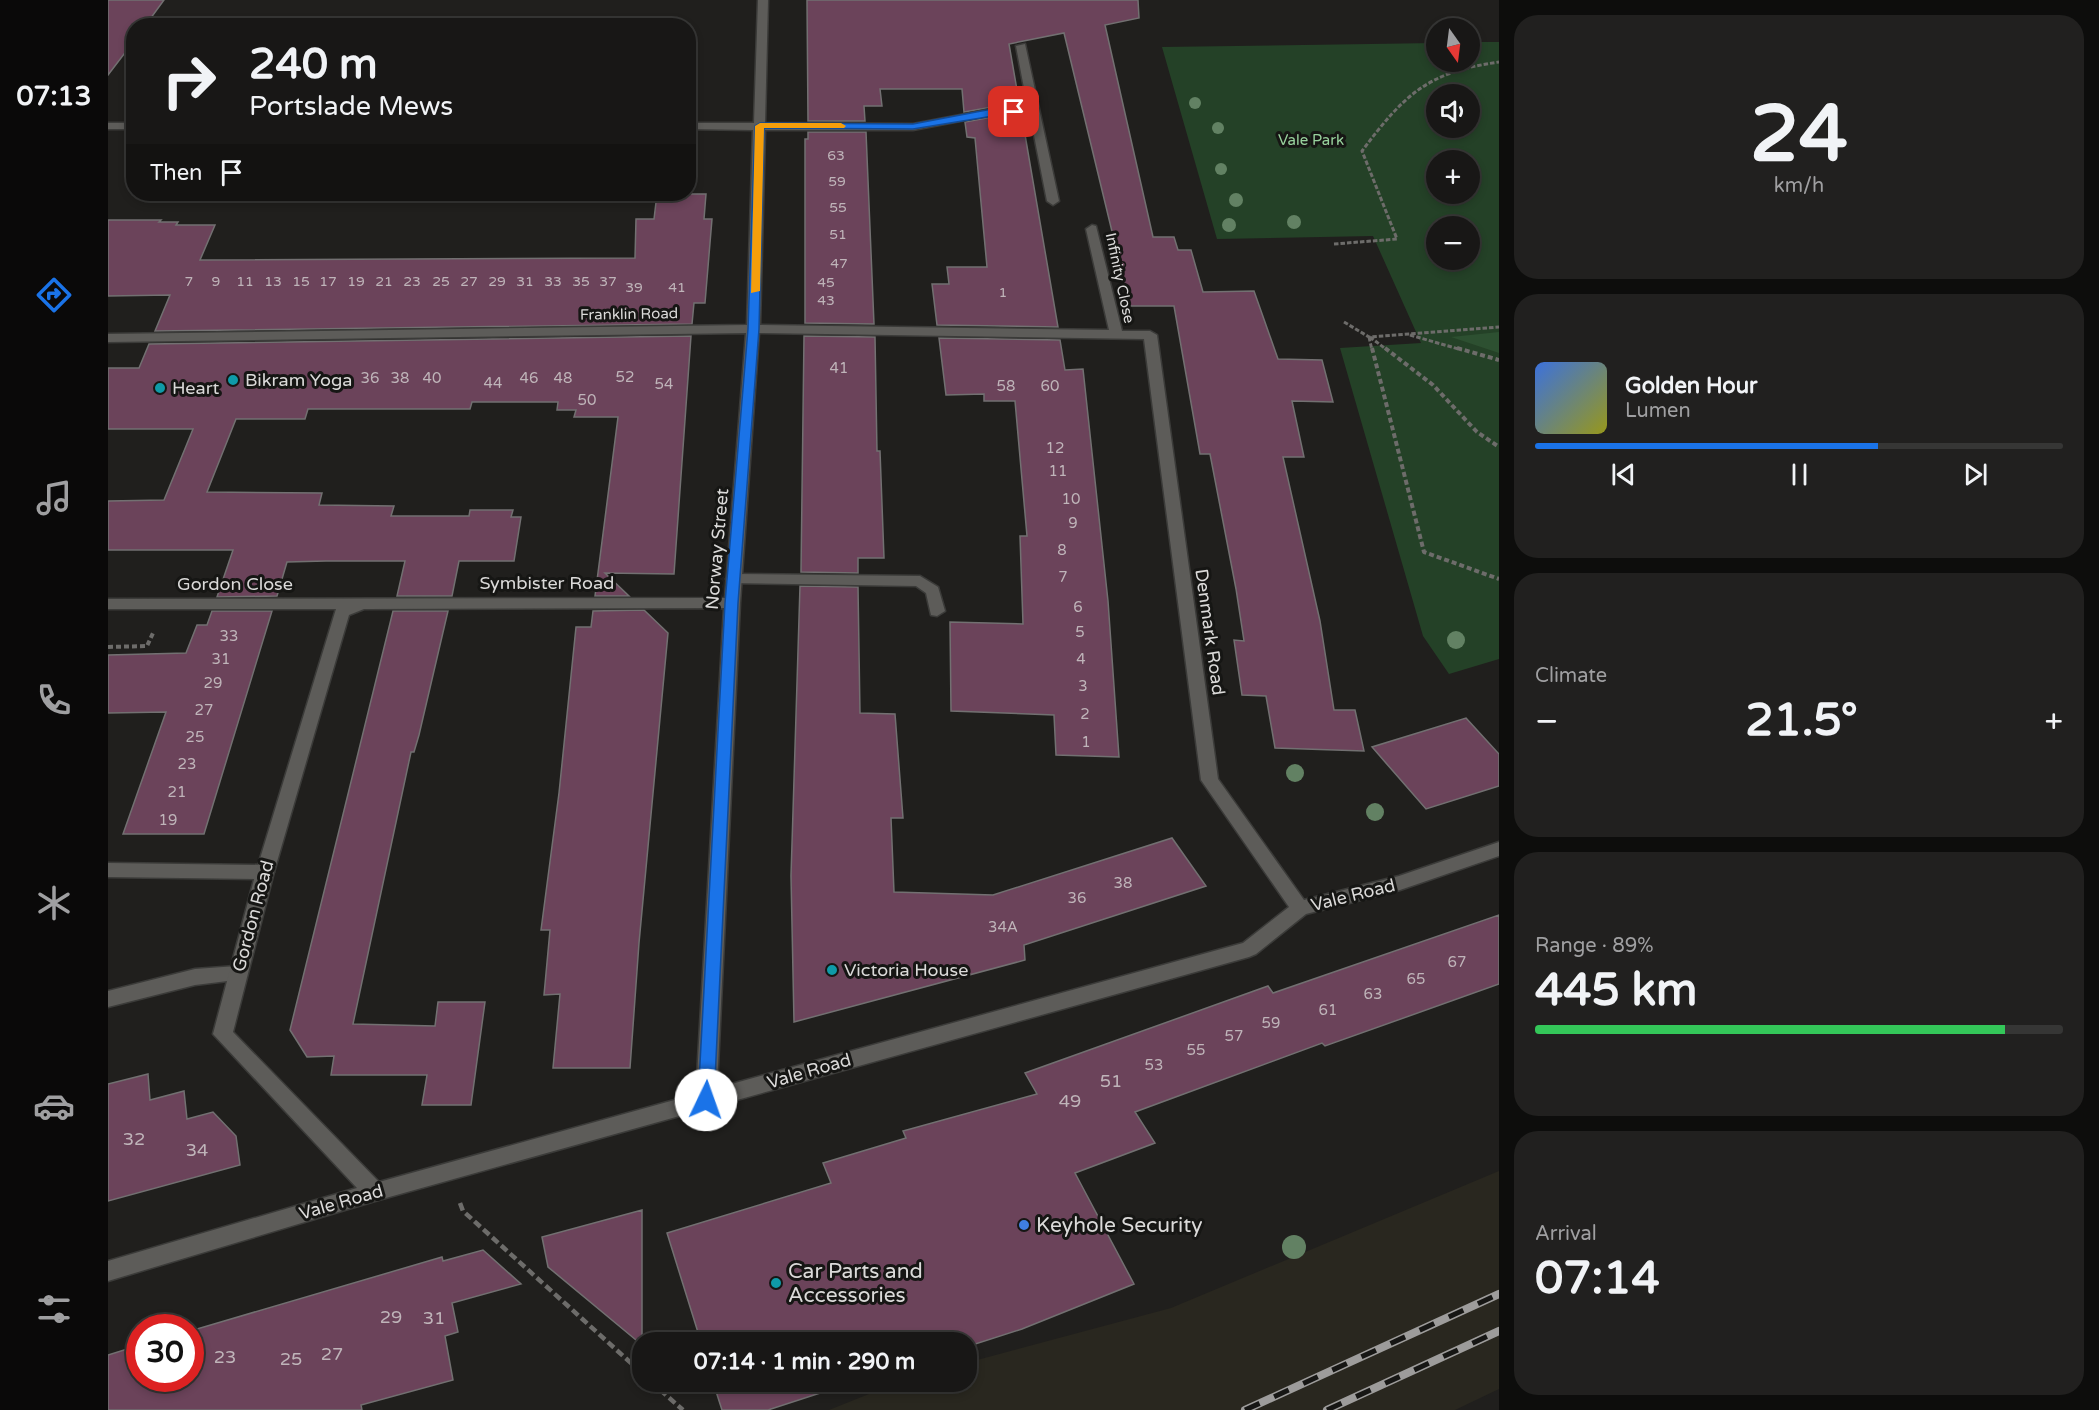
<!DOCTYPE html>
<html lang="en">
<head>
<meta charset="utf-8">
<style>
  body { margin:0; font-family:"Varela Round",sans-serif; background:#21201f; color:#f1f3f6; height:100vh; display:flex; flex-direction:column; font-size:22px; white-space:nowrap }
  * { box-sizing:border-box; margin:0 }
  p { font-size:20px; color:#9f9fa1 }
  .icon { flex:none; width:33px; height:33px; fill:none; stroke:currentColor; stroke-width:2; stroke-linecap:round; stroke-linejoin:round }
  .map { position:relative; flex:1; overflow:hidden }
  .panel { display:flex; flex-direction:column; gap:15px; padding:15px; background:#0d0d0c; width:600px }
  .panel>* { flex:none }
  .guide { position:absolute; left:18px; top:18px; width:570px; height:183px; border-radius:24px; box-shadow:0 3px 9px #0003,0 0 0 2px #363635; background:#181716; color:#f1f3f6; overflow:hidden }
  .needle { width:39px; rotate:166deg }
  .buttons { position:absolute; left:1318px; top:18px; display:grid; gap:12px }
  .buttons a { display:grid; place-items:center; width:54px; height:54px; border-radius:50%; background:#181716; box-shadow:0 3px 9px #0003,0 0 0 2px #363635; font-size:30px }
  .speed { position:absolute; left:18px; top:1314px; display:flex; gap:12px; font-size:30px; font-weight:700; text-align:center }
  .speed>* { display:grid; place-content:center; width:78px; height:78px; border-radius:50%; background:#181716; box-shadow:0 3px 9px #0003,0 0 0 2px #363635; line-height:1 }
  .speed .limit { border:9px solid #d22; background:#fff; color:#111 }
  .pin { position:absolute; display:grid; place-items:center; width:51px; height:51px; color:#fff; margin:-26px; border-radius:12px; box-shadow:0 3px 9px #0006 }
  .me { position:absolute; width:66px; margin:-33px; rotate:3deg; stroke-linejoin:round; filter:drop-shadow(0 0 4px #0008) }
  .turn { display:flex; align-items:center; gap:21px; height:126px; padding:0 24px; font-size:27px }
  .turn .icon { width:78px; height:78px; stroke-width:2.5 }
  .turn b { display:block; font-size:42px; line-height:51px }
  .then { display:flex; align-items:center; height:57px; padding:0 24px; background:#0003; gap:12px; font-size:22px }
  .big { font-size:45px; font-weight:800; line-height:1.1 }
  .panel .widget { flex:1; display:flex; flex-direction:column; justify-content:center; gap:9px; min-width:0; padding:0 21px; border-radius:24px; background:#21201f }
  .panel .dial { align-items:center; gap:0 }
  .dial b { font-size:78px; line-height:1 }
  .song { display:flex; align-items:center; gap:18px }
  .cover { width:72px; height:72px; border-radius:9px; background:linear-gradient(135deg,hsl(220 70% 55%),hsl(60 70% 35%)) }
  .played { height:6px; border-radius:3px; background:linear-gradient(90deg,#1a73e8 65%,#363635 65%) }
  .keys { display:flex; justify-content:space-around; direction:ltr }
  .heat { display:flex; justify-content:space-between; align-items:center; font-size:33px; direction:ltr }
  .charge { height:9px; border-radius:4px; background:linear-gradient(90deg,#34c759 89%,#363635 0) }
  .trip { position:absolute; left:524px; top:1332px; width:345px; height:60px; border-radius:24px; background:#181716; box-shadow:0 3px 9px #0003,0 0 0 2px #363635; font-weight:800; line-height:60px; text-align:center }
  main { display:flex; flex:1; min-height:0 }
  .menu { display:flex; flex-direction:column; width:108px; justify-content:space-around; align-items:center; background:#0a0909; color:#9f9fa1 }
  .menu .icon { width:42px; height:42px }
  .menu .selected { color:#1a73e8 }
  .menu b { font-size:27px; color:#f1f3f6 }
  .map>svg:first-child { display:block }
  .built { fill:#29271f }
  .green { fill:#244127; fill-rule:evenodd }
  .forest { fill:#2d5031 }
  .building { fill:#6b435a; stroke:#727071; stroke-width:1.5 }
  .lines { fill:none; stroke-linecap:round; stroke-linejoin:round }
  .service-casing { stroke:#3b3b39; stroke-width:3 }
  .minor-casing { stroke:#3b3b39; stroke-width:3 }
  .path-far2 { stroke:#6d6c6a; stroke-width:3; stroke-dasharray:4.5 2; stroke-linecap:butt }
  .path-far1 { stroke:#6d6c6a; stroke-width:4; stroke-dasharray:5 3; stroke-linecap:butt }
  .path { stroke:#6d6c6a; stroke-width:4.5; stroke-dasharray:8 4; stroke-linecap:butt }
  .service { fill:#5d5c59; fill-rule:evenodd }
  .minor { fill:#5d5c59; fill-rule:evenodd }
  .rail-casing { stroke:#9d9c9b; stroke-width:8 }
  .rail { stroke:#161614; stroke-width:5; stroke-dasharray:16; stroke-linecap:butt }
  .tree { fill:#628163 }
  .route { fill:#1a73e8; stroke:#114b97; stroke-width:1.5 }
  .slow { fill:#f59e0b }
  .culture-dot { fill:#0f9aa8; stroke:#161614; stroke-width:2 }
  .shop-dot { fill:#3f7fe0; stroke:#161614; stroke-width:2 }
  .labels { text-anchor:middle; stroke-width:6; stroke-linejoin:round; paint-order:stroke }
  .far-number-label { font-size:14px; fill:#bfb4b9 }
  .far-park-label { font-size:15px; fill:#98d29d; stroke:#161614 }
  .far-street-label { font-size:15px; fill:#dbdad9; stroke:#161614 }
  .number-label { font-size:15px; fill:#bfb4b9 }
  .poi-label { font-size:18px; fill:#dbdad9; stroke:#161614; text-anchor:start }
  .street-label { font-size:18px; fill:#dbdad9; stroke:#161614 }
  .near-number-label { font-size:18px; fill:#bfb4b9 }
  .near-poi-label { font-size:21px; fill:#dbdad9; stroke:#161614; text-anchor:start }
</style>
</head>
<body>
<main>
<nav class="menu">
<b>07:13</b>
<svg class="icon selected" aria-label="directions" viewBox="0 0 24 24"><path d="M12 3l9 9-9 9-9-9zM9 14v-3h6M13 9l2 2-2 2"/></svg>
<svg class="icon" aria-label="music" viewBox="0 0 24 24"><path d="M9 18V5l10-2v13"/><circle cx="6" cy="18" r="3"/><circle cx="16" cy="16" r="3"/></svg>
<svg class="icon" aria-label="phone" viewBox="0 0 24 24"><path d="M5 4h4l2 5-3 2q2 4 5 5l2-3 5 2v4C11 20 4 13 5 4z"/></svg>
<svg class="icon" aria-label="climate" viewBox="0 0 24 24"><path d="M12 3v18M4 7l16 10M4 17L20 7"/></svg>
<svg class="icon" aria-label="car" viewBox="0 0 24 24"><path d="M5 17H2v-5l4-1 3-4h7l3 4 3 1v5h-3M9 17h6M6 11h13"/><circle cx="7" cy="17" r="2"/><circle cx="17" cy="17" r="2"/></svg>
<svg class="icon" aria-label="filters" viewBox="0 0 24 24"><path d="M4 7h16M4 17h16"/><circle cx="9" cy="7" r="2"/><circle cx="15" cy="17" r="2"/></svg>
</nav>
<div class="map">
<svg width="1391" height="1410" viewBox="0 0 1391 1410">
  <rect width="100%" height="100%" fill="#201f1d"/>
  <!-- built -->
  <path class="built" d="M 1391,1171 L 1391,1389 L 1347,1410 L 721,1410 L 791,1382 L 858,1382 L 858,1363 L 1063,1308 Z"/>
  <!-- green -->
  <path class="green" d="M 1362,42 L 1391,42 L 1391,659 L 1341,674 L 1315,636 L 1232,348 L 1313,343 L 1265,236 L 1109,239 L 1054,47 L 1329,43 L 1329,62 L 1362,62 ZM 1329,94 L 1362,94 L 1362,128 L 1329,128 ZM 1329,160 L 1362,160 L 1362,194 L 1329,194 ZM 1329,226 L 1362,226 L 1362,260 L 1329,260 Z"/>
  <!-- forest -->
  <path class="forest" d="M 1391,332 L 1391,353 L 1343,337 Z"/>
  <!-- building -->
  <path class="building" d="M 0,0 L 56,0 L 37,26 L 26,26 L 26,41 L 0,75 Z
    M 699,0 L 1030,0 L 1031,18 L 997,25 L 1045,237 L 1066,237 L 1070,250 L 1083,250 L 1095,292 L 1146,291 L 1170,359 L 1214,360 L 1225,402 L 1184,401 L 1196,457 L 1175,457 L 1212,621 L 1226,710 L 1247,710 L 1256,751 L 1167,748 L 1158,696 L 1134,695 L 1126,640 L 1136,641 L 1128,589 L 1102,454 L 1092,454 L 1066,306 L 1022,306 L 956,33 L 901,44 L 912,107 L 884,107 L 856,112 L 854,89 L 772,89 L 774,106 L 756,106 L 757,121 L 700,121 Z
    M 884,117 L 914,117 L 950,327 L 829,325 L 824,284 L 841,284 L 839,267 L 879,267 L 867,138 L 859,137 L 857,122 Z
    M 700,132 L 758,132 L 766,324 L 697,323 L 697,139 L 700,139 Z
    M 549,194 L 598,194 L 596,219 L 604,219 L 597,303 L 586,303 L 584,324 L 47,331 L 62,295 L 0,296 L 0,220 L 53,220 L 51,222 L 70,222 L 68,225 L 107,225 L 92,260 L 527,258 L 528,219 L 546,219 Z
    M 583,336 L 566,574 L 497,573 L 521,596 L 487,596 L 510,417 L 466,417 L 468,410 L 449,410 L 450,402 L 364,402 L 362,409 L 200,409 L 197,419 L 128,419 L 99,492 L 214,493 L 211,505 L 286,506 L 283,516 L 361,516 L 362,510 L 405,510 L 403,517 L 413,517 L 406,561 L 351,561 L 344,596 L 289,596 L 297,561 L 218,561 L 179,562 L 169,596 L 109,597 L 125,550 L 0,550 L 0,501 L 56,500 L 85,429 L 0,429 L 0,368 L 31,368 L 41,344 Z
    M 696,336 L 767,337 L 769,451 L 772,451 L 776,558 L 750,558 L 750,573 L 693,572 Z
    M 831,338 L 952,340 L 957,370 L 975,369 L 1000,601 L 1011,757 L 948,755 L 946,715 L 843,711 L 842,622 L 915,624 L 912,536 L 919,536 L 907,401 L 876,401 L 876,394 L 838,395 Z
    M 692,586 L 750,587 L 752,713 L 787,714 L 795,818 L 783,818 L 786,892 L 885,895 L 1064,838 L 1098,886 L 916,945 L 917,960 L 686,1022 L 683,876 Z
    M 536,610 L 560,633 L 531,943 L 522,1068 L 445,1068 L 452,994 L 436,995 L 442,930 L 433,930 L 451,793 L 468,627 L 483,627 L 485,611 Z
    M 104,611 L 164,611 L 96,834 L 15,834 L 58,712 L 0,713 L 0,655 L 78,653 L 89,625 L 99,625 Z
    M 285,611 L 340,611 L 311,735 L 306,752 L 303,752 L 245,1024 L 327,1026 L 330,1002 L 377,1002 L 363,1105 L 314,1105 L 319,1075 L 223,1075 L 226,1056 L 199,1057 L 182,1030 Z
    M 1358,718 L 1391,754 L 1391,786 L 1318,809 L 1264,747 Z
    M 1391,915 L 1391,984 L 1217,1046 L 1214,1043 L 1027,1112 L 1047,1143 L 967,1173 L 1026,1284 L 914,1329 L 858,1347 L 858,1342 L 593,1342 L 559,1233 L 723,1183 L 715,1163 L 798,1138 L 795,1131 L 929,1094 L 917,1073 L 1160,986 L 1165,993 Z
    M 40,1074 L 42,1100 L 76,1091 L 79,1119 L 105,1112 L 128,1136 L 132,1165 L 0,1201 L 0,1084 Z
    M 534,1210 L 534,1345 L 440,1267 L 434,1237 Z
    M 375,1250 L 413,1284 L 344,1303 L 350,1332 L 337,1336 L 345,1380 L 253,1405 L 254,1410 L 0,1410 L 0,1355 L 32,1345 L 32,1378 L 82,1378 L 82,1331 L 334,1257 L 335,1261 Z
    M 605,1382 L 746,1382 L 660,1410 L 614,1410 Z"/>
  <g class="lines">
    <!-- service casing -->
    <g class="service-casing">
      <path id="service" d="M 626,574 L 812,576 L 830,587 L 837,611 L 829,616 L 823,615 L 818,593 L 808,586 L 621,583 L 618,579 Z
        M 0,863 L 157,865 L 163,867 L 166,872 L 163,877 L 157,879 L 0,877 Z
        M 129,966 L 136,969 L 138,974 L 136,979 L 87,985 L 0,1007 L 0,991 L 87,969 Z"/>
    </g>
    <!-- minor casing -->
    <g class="minor-casing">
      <path id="minor" d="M 650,0 L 660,0 L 657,123 L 805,124 L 884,109 L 920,109 L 908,46 L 917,44 L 951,201 L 945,205 L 939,201 L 922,115 L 884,115 L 805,130 L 657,130 L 652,325 L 1001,330 L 978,229 L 984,225 L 988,226 L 1014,331 L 1042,331 L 1049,335 L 1110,779 L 1196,900 L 1291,876 L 1391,842 L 1391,856 L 1292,890 L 1198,914 L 1148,954 L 1141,957 L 267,1201 L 0,1281 L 0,1261 L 249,1188 L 105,1034 L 148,872 L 228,609 L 0,609 L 0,599 L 617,598 L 638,333 L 0,342 L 0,334 L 639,325 L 645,130 L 580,129 L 580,123 L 646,123 ZM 651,333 L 1036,339 L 1093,780 L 1181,907 L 1135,943 L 609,1088 L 632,603 ZM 616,608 L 588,1094 L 271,1182 L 125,1032 L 166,872 L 241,615 L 256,609 Z
        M 0,123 L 26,123 L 26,129 L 0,129 Z"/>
    </g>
    <!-- path-far2 -->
    <path class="path-far2" d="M 1226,244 L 1289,239 L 1254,151 C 1296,95 1319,72 1391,62
      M 1236,322 L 1261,337 L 1391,327
      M 1302,335 L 1354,350
      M 1261,337 L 1264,350
      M 1262,337 L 1279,350"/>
    <!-- path-far1 -->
    <path class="path-far1" d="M 1264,348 L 1316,552 L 1391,579
      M 1277,348 L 1325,385 L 1369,432 L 1391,447
      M 1349,348 L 1391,360
      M 0,647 L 39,646 L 45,633"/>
    <!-- path -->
    <path class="path" d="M 352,1203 L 355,1211 L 534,1373
      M 543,1382 L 575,1410"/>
    <!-- service -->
    <use href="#service" class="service"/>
    <!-- minor -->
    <use href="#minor" class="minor"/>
    <!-- rail casing -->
    <g class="rail-casing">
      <path id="rail" d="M 1137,1410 L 1391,1294
        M 1219,1410 L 1391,1331"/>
    </g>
    <!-- rail -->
    <use href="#rail" class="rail"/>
  </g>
  <!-- trees -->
  <g class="tree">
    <circle cx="1087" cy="103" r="6"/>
    <circle cx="1110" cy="128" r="6"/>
    <circle cx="1113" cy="169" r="6"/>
    <circle cx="1128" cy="200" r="7"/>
    <circle cx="1186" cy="222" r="7"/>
    <circle cx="1121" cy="225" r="7"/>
    <circle cx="1348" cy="640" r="9"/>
    <circle cx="1187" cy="773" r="9"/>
    <circle cx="1267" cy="812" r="9"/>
    <circle cx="1186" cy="1247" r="12"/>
  </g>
  <!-- route -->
  <path class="route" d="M 884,109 L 906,109 L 910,112 L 805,129 L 656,128 L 651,329 L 630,603 L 606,1100 L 604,1105 L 592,1105 L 590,1100 L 617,603 L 640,329 L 647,126 L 652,123 L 805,124 Z"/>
  <!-- slow -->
  <path class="slow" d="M 733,123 L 738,126 L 736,128 L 656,128 L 652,291 L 643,293 L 647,126 L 652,123 Z"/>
  <!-- markers -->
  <g class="culture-dot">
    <circle cx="125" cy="380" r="6"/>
    <circle cx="52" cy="388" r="6"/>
    <circle cx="724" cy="970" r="6"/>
    <circle cx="668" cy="1283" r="6"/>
  </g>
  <circle class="shop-dot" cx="916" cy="1225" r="6"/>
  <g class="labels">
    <!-- far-number labels -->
    <g class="far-number-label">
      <text x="728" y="160">63</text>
      <text x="729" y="186">59</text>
      <text x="730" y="212">55</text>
      <text x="730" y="239">51</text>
      <text x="731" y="268">47</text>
      <text x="81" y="286">7</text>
      <text x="108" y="286">9</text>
      <text x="137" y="286">11</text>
      <text x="165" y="286">13</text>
      <text x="193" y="286">15</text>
      <text x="220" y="286">17</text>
      <text x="248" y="286">19</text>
      <text x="276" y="286">21</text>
      <text x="304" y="286">23</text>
      <text x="333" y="286">25</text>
      <text x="361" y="286">27</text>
      <text x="389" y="286">29</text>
      <text x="417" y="286">31</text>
      <text x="445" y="286">33</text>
      <text x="473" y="286">35</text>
      <text x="500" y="286">37</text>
      <text x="718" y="287">45</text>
      <text x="526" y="292">39</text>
      <text x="569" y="292">41</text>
      <text x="895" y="297">1</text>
      <text x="718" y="305">43</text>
    </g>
    <!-- far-park labels -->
    <g class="far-park-label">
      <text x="1203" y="145">Vale Park</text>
    </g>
    <!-- far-street labels -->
    <g class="far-street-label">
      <text transform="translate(1012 278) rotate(78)" y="5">Infinity Close</text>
      <text transform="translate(521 314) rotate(-1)" y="5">Franklin Road</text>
    </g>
    <!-- number labels -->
    <g class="number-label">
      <text x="731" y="373">41</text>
      <text x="517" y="382">52</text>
      <text x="262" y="383">36</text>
      <text x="292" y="383">38</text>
      <text x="324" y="383">40</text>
      <text x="421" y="383">46</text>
      <text x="455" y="383">48</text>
      <text x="385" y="388">44</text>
      <text x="556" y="389">54</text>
      <text x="898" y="391">58</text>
      <text x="942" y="391">60</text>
      <text x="479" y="405">50</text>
      <text x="947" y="453">12</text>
      <text x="950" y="476">11</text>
      <text x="963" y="504">10</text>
      <text x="965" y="528">9</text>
      <text x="954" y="555">8</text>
      <text x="955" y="582">7</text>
      <text x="970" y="612">6</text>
      <text x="972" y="637">5</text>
      <text x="121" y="641">33</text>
      <text x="113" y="664">31</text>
      <text x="973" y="664">4</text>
      <text x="105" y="688">29</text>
      <text x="975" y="691">3</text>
      <text x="96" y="715">27</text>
      <text x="977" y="719">2</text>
      <text x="87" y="742">25</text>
      <text x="978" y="747">1</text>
      <text x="79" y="769">23</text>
      <text x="69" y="797">21</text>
      <text x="60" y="825">19</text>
      <text x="1015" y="888">38</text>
      <text x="969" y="903">36</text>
      <text x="895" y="932">34A</text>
      <text x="1349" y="967">67</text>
      <text x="1308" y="984">65</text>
      <text x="1265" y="999">63</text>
      <text x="1220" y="1015">61</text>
      <text x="1163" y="1028">59</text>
      <text x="1126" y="1041">57</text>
      <text x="1088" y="1055">55</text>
      <text x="1046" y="1070">53</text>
    </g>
    <!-- poi labels -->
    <g class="poi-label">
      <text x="137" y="386">Bikram Yoga</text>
      <text x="64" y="394">Heart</text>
      <text x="736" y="976">Victoria House</text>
    </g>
    <!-- street labels -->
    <g class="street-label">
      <text transform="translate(609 549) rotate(-85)" y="6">Norway Street</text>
      <text x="439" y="589">Symbister Road</text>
      <text x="127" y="590">Gordon Close</text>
      <text transform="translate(1102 632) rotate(82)" y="6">Denmark Road</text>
      <text transform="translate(1245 895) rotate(-14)" y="6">Vale Road</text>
      <text transform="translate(145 916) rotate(-75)" y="6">Gordon Road</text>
      <text transform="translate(701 1071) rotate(-16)" y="6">Vale Road</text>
      <text transform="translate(233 1202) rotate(-16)" y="6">Vale Road</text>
    </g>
    <!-- near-number labels -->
    <g class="near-number-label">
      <text x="1003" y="1087">51</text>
      <text x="962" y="1107">49</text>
      <text x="26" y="1145">32</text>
      <text x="89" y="1156">34</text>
      <text x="283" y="1323">29</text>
      <text x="326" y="1324">31</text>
      <text x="224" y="1360">27</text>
      <text x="117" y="1363">23</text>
      <text x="183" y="1365">25</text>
    </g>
    <!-- near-poi labels -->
    <g class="near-poi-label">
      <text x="928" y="1232">Keyhole Security</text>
      <text x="680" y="1278">Car Parts and<tspan x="680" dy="24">Accessories</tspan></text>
    </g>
  </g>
</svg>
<div class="buttons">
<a><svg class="needle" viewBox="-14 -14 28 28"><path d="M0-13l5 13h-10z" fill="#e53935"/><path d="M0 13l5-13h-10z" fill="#9f9fa1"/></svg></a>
<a><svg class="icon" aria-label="sound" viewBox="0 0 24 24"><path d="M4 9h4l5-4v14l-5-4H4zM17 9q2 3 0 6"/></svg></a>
<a>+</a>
<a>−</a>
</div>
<div class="speed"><div class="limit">30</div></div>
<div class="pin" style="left:906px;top:112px;background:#d93025"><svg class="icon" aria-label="arrive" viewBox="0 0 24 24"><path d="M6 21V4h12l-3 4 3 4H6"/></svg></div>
<svg class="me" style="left:598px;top:1100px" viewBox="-20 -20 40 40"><circle r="19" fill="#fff"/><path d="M0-13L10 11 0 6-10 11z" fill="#1a73e8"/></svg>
<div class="trip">07:14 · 1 min · 290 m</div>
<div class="guide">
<div class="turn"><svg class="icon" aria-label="right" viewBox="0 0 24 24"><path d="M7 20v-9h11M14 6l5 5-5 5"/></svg><div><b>240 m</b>Portslade Mews</div></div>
<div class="then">Then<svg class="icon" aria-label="arrive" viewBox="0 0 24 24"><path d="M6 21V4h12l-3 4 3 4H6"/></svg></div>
</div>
</div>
<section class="panel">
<div class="widget dial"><b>24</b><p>km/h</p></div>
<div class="widget">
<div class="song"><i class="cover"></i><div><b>Golden Hour</b><p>Lumen</p></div></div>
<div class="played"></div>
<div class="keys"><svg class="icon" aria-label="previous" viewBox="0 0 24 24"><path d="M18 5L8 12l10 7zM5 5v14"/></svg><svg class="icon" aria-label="pause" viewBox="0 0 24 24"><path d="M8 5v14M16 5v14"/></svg><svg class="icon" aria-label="next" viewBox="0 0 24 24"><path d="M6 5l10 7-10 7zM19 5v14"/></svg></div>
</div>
<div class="widget"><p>Climate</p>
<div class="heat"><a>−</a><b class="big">21.5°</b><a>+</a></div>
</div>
<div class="widget"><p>Range · 89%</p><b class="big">445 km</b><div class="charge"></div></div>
<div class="widget"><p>Arrival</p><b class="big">07:14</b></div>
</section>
</main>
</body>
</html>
